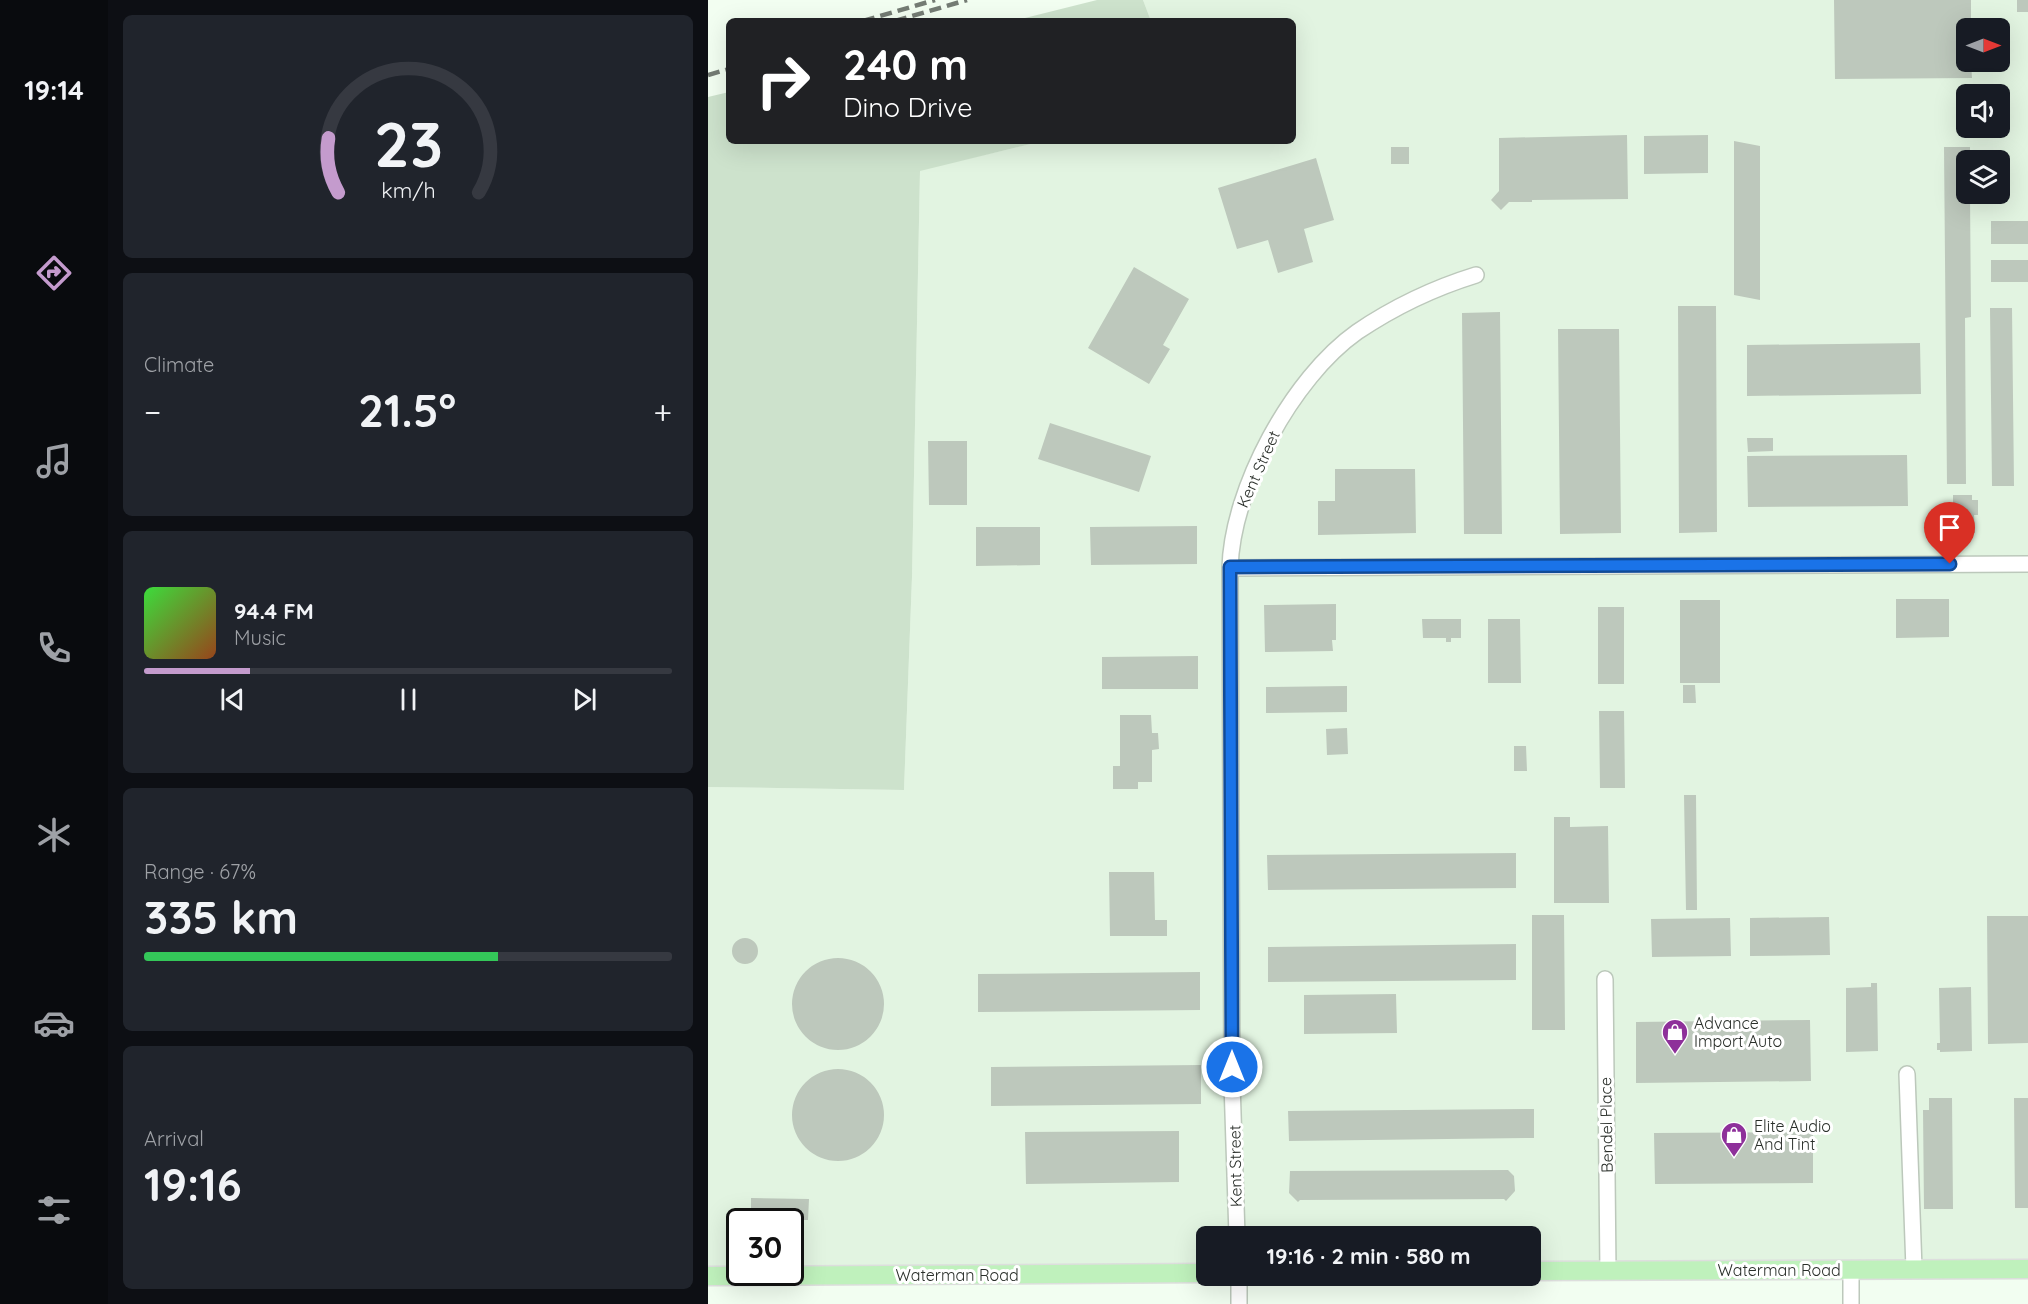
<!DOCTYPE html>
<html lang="en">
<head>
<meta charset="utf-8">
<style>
  body { margin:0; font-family:Quicksand,sans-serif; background:#20242c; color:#f1f3f6; height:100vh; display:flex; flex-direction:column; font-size:22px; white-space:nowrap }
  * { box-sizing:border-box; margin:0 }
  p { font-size:20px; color:#9ea1a6 }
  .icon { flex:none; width:33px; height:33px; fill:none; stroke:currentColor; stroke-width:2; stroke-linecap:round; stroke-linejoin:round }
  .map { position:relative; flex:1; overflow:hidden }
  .side { display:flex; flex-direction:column; gap:15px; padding:15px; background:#0d0f14; width:600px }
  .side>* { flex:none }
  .banner { position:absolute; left:18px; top:18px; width:570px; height:126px; border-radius:9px; box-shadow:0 6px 24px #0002; background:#202124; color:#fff; overflow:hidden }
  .needle { width:39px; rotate:90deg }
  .fabs { position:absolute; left:1248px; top:18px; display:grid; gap:12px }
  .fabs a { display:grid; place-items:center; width:54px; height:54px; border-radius:9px; background:#171b24; box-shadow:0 6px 24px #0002; font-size:30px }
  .speed { position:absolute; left:18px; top:1208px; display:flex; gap:12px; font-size:30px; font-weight:700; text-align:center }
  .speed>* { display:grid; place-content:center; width:78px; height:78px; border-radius:50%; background:#171b24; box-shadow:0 6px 24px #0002; line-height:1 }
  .speed .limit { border:3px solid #111; border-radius:9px; background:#fff; color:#111 }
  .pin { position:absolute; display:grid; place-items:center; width:51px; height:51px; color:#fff; margin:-62px -26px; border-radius:50% 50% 50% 0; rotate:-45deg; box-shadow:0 0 6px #0007 }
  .pin .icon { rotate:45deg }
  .me { position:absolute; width:66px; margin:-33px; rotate:0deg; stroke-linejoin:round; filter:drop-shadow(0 0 4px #0008) }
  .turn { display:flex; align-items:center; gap:21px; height:126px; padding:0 18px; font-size:27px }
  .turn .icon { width:78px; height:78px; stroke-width:2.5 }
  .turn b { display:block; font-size:42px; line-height:51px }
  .big { font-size:45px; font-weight:700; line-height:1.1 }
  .side .tile { flex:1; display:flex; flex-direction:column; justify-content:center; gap:9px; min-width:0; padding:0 21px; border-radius:9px; background:#20242c }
  .side .dial { align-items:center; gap:0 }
  .dial svg { height:156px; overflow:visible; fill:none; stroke:#363941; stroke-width:7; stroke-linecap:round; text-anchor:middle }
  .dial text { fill:#f1f3f6; stroke:none }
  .song { display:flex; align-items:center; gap:18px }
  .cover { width:72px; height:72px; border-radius:9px; background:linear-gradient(135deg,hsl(120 70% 55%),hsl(20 70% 35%)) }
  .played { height:6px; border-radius:3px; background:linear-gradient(90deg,#c49bcd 20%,#363941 20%) }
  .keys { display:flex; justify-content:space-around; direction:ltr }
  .heat { display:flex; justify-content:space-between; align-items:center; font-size:33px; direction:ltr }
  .charge { height:9px; border-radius:4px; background:linear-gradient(90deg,#34c759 67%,#363941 0) }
  .trip { position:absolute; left:488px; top:1226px; width:345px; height:60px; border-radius:9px; background:#171b24; box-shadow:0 6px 24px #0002; font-weight:700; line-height:60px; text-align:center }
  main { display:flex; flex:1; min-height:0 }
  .tabs { display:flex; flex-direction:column; width:108px; justify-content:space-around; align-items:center; background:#090b0e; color:#9ea1a6 }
  .tabs .icon { width:42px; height:42px }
  .tabs .active { color:#c49bcd }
  .tabs b { font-size:27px; color:#f1f3f6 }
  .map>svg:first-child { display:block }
  .built { fill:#e2f4e1; fill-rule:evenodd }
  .green { fill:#cde2cc }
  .building { fill:#bdc8bc }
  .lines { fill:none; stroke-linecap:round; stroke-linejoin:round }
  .minor-casing { stroke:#bcc8bb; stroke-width:18 }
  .major-casing { stroke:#dddedd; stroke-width:21 }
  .minor { stroke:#fff; stroke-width:15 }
  .major { stroke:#bff1bc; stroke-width:18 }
  .rail { stroke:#747c74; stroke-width:4.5; stroke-dasharray:12 6; stroke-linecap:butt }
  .route-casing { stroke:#114b97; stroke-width:15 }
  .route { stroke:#1a73e8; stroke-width:10 }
  .labels { text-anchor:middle; stroke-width:6; stroke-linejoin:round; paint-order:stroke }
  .street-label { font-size:16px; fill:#2a2f2a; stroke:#fff }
  .poi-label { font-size:16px; fill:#2a2f2a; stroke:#fff; text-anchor:start }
</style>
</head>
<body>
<main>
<nav class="tabs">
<b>19:14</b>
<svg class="icon active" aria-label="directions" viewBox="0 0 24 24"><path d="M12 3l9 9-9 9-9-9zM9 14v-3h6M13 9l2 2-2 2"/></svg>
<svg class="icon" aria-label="music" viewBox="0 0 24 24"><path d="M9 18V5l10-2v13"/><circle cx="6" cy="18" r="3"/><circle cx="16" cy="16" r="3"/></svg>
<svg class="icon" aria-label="phone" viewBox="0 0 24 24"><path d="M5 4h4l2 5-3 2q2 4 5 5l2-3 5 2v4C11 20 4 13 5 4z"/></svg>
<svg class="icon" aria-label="climate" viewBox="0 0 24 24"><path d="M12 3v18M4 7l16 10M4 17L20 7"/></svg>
<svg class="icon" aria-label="car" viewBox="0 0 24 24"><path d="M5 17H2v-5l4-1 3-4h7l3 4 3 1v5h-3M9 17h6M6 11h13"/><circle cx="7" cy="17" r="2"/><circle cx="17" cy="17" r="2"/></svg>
<svg class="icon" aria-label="filters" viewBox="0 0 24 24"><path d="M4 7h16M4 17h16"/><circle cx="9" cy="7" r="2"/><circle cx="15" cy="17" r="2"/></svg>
</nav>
<section class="side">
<div class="tile dial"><svg viewBox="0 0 100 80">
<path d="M14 69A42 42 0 1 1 86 69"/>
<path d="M14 69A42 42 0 0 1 9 41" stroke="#c49bcd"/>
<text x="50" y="56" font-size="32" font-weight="700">23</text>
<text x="50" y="72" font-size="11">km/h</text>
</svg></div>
<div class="tile"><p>Climate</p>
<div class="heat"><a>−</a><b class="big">21.5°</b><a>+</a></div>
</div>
<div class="tile">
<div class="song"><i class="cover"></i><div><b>94.4 FM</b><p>Music</p></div></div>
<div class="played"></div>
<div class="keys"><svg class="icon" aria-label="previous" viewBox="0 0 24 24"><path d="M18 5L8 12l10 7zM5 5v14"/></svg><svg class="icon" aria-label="pause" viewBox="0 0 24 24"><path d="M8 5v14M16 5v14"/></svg><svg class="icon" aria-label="next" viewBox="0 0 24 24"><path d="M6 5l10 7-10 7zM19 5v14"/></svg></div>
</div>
<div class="tile"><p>Range · 67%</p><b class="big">335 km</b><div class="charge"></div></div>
<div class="tile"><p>Arrival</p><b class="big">19:16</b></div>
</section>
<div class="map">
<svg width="1320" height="1304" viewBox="0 0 1320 1304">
  <rect width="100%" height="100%" fill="#f2fef1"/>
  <!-- built -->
  <path class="built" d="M 435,0 L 1320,0 L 1320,1269 L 822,1271 L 822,1236 L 498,1236 L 498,1273 L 0,1276 L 0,787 L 196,790 L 204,577 L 212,170 L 335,141 L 585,141 L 585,21 L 443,21 ZM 1258,28 L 1292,28 L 1292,62 L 1258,62 ZM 1258,94 L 1292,94 L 1292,128 L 1258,128 ZM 1258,160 L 1292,160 L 1292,194 L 1258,194 ZM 32,1221 L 82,1221 L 82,1272 L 32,1272 Z"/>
  <!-- green -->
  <path class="green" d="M 389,0 L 435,0 L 443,21 L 305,21 Z
    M 21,92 L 21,141 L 335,141 L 212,171 L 204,577 L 196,790 L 0,787 L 0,97 Z"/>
  <!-- building -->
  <path class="building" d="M 1126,0 L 1263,0 L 1263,28 L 1258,28 L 1258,62 L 1263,62 L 1264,78 L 1127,79 Z
    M 1309,0 L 1320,0 L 1320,12 L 1309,12 Z
    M 919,135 L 920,199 L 824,200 L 824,202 L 801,202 L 793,210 L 783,200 L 791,191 L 791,138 Z
    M 1000,135 L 1000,173 L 936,174 L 936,136 Z
    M 1026,141 L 1052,146 L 1052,300 L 1026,295 Z
    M 683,147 L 701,147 L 701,164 L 683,164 Z
    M 1236,147 L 1262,147 L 1262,160 L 1258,160 L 1258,194 L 1262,194 L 1263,317 L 1257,318 L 1258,484 L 1239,484 Z
    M 608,158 L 626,220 L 596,229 L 605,262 L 570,273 L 560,240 L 529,249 L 510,188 Z
    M 1283,221 L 1320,221 L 1320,244 L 1283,244 Z
    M 1283,260 L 1320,260 L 1320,282 L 1283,282 Z
    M 426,267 L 481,299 L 455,345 L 462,349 L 441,384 L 380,348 Z
    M 970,306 L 1008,306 L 1009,532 L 971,533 Z
    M 1282,308 L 1304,308 L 1306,486 L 1284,486 Z
    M 792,312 L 794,534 L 756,534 L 754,313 Z
    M 850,329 L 911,329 L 913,533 L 852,534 Z
    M 1212,343 L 1213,394 L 1039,396 L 1039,345 Z
    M 342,423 L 443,456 L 431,492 L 330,459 Z
    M 1039,438 L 1065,438 L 1065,451 L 1040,452 Z
    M 220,441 L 259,441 L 259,505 L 221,505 Z
    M 1199,455 L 1200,506 L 1040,507 L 1039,456 Z
    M 627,469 L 707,469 L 708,533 L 610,535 L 610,501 L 627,501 Z
    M 1245,495 L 1264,495 L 1264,500 L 1270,500 L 1270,515 L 1266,515 L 1267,533 L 1260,533 L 1260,536 L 1247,536 L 1247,533 L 1245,533 Z
    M 489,526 L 489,564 L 383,565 L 382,527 Z
    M 268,527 L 332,527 L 332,565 L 268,566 Z
    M 1188,599 L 1241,599 L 1241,637 L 1188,638 Z
    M 972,600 L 1012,600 L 1012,683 L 972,683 Z
    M 628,604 L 628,640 L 624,640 L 625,651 L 557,652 L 556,605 Z
    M 890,607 L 916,607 L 916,684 L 890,684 Z
    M 714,619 L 753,619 L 753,638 L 743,638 L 743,642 L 738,642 L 738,638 L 715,638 Z
    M 780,619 L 812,619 L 813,683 L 780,683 Z
    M 490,656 L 490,689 L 394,689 L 394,657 Z
    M 975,685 L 987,685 L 988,703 L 975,703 Z
    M 639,686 L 639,712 L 558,713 L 558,687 Z
    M 891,711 L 916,711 L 917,788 L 892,788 Z
    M 412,715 L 443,715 L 444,733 L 450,733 L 451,749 L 444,750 L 444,782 L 430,782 L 430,789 L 405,789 L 405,766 L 412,766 Z
    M 639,728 L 640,754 L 619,755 L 618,729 Z
    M 806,746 L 818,746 L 819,771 L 806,771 Z
    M 976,795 L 988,795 L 989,910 L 978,910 Z
    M 846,817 L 862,817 L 862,827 L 900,826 L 901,903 L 846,903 Z
    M 808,853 L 808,888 L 560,890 L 559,855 Z
    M 401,872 L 446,872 L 447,920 L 459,920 L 459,936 L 402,936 Z
    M 824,915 L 856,915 L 857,1030 L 824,1030 Z
    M 1279,916 L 1320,916 L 1320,1043 L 1280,1044 Z
    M 1121,917 L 1122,955 L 1042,956 L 1042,918 Z
    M 1022,918 L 1023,956 L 944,957 L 943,919 Z
    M24 951a13 13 0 1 1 26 0a13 13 0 1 1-26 0Z
    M 808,944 L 808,980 L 560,982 L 560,947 Z
    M84 1004a46 46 0 1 1 92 0a46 46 0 1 1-92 0Z
    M 492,972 L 492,1010 L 270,1012 L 270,974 Z
    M 1163,983 L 1169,983 L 1170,1051 L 1138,1052 L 1138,988 L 1163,987 Z
    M 1263,987 L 1264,1051 L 1232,1052 L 1232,1050 L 1229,1050 L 1229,1043 L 1232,1043 L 1231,988 Z
    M 688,994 L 689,1033 L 596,1034 L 596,995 Z
    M 1102,1020 L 1103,1081 L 928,1083 L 928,1022 Z
    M 493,1065 L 493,1104 L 283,1106 L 283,1067 Z
    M84 1115a46 46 0 1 1 92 0a46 46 0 1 1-92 0Z
    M 1221,1098 L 1244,1098 L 1245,1209 L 1216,1209 L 1215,1110 L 1221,1110 Z
    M 1306,1098 L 1320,1098 L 1320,1208 L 1307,1208 Z
    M 826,1109 L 826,1138 L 581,1141 L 580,1111 Z
    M 471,1131 L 471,1182 L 318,1184 L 317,1132 Z
    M 1105,1132 L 1105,1183 L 947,1184 L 946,1133 Z
    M 800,1170 L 806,1176 L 807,1191 L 798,1201 L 796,1199 L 592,1200 L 590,1202 L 581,1193 L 582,1171 Z
    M 43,1198 L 101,1199 L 100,1220 L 80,1220 L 80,1214 L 43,1214 Z"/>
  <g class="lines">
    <!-- minor casing -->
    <g class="minor-casing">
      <path id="minor" d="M 522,568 L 1320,564
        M 897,979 L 900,1271
        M 1199,1074 L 1206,1269
        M 529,1236 L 524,1083 L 522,568 C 524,489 584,378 649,332 C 686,307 726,288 768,275
        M 531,1304 L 531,1275
        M 1143,1304 L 1143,1270"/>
    </g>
    <!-- major casing -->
    <g class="major-casing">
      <path id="major" d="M 822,1271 L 1320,1269
        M 0,1276 L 498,1273"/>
    </g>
    <!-- minor -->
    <use href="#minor" class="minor"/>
    <!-- major -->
    <use href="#major" class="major"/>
    <!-- rail -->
    <path class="rail" d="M 155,21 L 227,0
      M 187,21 L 259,0
      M 0,75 L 21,69"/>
  </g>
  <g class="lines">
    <!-- route casing -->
    <g class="route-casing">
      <path id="route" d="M 524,1067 L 522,567 L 1242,564"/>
    </g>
    <!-- route -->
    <use href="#route" class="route"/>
  </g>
  <!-- icons -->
  <defs>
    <g id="shop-pin" transform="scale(1.35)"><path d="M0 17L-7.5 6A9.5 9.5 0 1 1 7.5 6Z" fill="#8e309a" stroke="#fff"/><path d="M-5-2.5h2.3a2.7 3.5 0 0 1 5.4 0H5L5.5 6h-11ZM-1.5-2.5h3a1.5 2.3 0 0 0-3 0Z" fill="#fff"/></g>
  </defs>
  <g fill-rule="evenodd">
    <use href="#shop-pin" x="967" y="1032"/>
    <use href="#shop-pin" x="1026" y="1135"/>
  </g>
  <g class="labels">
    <!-- street labels -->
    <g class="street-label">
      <text transform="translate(550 469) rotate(-66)" y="6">Kent Street</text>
      <text transform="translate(898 1125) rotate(-91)" y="6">Bendel Place</text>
      <text transform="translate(527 1166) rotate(-91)" y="6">Kent Street</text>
      <text x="1071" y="1276">Waterman Road</text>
      <text x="249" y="1281">Waterman Road</text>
    </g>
    <!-- poi labels -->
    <g class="poi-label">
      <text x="986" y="1029">Advance<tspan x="986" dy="18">Import Auto</tspan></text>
      <text x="1046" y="1132">Elite Audio<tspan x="1046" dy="18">And Tint</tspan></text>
    </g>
  </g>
</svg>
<div class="fabs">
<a><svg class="needle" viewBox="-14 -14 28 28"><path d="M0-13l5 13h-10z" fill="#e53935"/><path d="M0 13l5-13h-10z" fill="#9ea1a6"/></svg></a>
<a><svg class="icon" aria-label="sound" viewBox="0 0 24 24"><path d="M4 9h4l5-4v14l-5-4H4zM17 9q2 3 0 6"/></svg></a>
<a><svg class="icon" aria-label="layers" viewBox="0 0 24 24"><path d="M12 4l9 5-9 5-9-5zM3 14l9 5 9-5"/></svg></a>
</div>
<div class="speed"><div class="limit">30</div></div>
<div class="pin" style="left:1242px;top:564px;background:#d93025"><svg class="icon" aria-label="arrive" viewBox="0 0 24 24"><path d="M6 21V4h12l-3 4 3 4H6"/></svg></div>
<svg class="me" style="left:524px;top:1067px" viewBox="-20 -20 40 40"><circle r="17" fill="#1a73e8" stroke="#fff" stroke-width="3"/><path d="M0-11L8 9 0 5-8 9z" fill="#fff"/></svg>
<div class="trip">19:16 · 2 min · 580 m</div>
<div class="banner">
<div class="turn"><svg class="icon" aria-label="right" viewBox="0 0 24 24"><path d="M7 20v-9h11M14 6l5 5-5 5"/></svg><div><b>240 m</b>Dino Drive</div></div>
</div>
</div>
</main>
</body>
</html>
